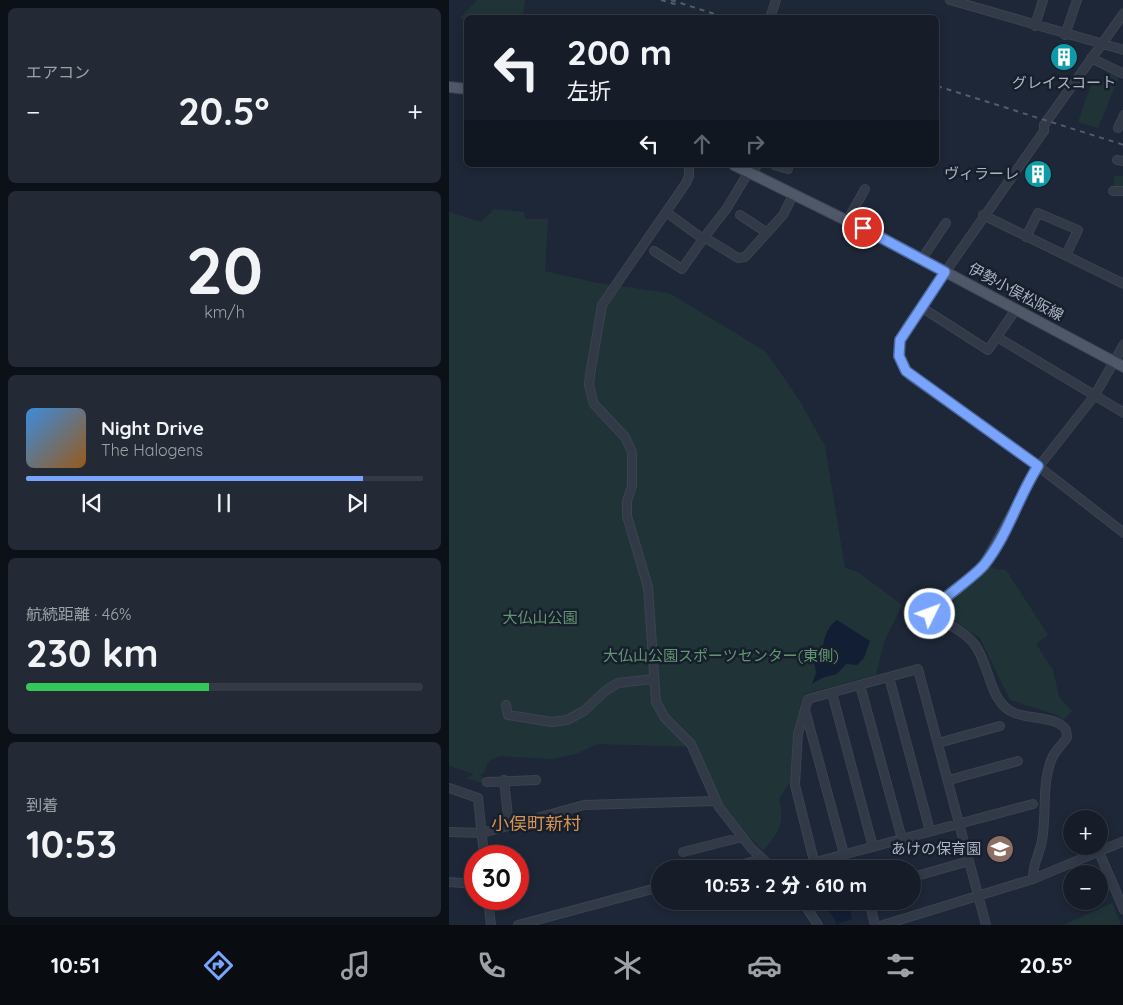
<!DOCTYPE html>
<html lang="ja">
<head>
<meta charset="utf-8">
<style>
  body { margin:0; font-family:Quicksand,"Noto Sans JP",sans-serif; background:#232a35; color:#f1f3f6; height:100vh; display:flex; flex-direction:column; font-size:19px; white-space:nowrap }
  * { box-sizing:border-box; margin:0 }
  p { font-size:16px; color:#9ea2a8 }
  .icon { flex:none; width:28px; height:28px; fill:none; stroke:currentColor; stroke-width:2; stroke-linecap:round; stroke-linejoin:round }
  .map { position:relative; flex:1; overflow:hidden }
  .details { display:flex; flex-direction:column; gap:8px; padding:8px; background:#0c1017; width:449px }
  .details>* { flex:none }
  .banner { position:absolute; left:15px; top:15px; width:475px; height:152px; border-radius:8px; box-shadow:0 2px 8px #0003,0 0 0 1px #353b46; background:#161d29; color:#f1f3f6; overflow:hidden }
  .buttons { position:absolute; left:614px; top:810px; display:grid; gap:10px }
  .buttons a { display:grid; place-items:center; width:45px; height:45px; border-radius:50%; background:#161d29; box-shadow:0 2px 8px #0003,0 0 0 1px #353b46; font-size:25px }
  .speed { position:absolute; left:15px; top:845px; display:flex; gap:10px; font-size:25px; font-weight:700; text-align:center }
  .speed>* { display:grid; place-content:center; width:65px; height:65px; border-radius:50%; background:#161d29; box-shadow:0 2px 8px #0003,0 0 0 1px #353b46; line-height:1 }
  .speed .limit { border:8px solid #d22; background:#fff; color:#111 }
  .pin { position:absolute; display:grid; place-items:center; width:42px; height:42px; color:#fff; margin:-21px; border:2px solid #fff; border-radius:50%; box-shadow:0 1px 5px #0007 }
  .me { position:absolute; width:55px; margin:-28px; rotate:48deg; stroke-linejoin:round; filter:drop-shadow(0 0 4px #0008) }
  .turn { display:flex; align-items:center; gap:18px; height:105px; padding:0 20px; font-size:22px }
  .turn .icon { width:65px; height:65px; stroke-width:2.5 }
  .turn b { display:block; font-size:35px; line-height:42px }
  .lanes { display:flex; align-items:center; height:48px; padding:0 20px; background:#0003; justify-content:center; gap:25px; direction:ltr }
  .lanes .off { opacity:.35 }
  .big { font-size:38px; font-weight:800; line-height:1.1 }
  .details .card { flex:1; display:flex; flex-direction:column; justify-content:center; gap:8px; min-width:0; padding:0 18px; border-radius:8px; background:#232a35 }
  .details .dial { align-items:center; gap:0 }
  .dial b { font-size:65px; line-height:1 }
  .song { display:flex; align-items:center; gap:15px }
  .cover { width:60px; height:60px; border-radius:8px; background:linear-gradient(135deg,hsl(210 70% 55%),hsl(30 70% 35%)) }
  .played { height:5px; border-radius:2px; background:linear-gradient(90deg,#78a4fd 85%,#353b46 85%) }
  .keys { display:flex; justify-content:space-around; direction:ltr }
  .heat { display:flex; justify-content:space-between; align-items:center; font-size:28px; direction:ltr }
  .charge { height:8px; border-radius:4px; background:linear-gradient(90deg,#34c759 46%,#353b46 0) }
  .trip { position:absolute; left:202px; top:860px; width:270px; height:50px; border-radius:25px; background:#161d29; box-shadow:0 2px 8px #0003,0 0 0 1px #353b46; font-weight:800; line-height:50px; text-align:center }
  .dock { display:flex; height:80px; justify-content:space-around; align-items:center; background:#090c10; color:#9ea2a8 }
  .dock .icon { width:35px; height:35px }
  .dock .active { color:#78a4fd }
  .dock b { font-size:22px; color:#f1f3f6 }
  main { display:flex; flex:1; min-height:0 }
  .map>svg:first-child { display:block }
  .green { fill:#203438 }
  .water { fill:#121e34 }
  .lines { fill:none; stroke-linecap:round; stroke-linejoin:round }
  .minor-casing { stroke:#3b4351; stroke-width:10 }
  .major-casing { stroke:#3b4351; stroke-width:12 }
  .minor { stroke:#323947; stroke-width:8 }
  .major { stroke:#4f5868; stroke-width:10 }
  .rail { stroke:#535d6f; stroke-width:2; stroke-dasharray:5 5; stroke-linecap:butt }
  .route-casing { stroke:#4e6ba4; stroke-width:12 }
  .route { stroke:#78a4fd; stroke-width:9 }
  .labels { text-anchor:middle; stroke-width:5; stroke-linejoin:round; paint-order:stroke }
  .poi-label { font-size:15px; fill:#abb4c5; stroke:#171f2c; text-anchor:end }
  .street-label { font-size:15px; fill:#abb4c5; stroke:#171f2c }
  .park-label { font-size:15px; fill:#629671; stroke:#171f2c }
  .quarter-label { font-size:18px; fill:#d89453; stroke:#171f2c }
</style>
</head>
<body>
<main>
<section class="details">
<div class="card"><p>エアコン</p>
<div class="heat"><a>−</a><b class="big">20.5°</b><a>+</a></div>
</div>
<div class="card dial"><b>20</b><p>km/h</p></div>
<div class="card">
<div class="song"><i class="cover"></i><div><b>Night Drive</b><p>The Halogens</p></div></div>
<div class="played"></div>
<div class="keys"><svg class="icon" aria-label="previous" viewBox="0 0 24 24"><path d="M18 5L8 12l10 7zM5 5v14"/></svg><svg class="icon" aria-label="pause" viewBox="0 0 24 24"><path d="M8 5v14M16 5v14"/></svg><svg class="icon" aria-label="next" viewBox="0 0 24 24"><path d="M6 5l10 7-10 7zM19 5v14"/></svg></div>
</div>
<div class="card"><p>航続距離 · 46%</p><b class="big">230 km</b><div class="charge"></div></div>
<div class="card"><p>到着</p><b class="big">10:53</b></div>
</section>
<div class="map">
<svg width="675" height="925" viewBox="0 0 675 925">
  <rect width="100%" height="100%" fill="#1e2737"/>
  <!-- green -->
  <path class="green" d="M 28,0 L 76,0 L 74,17 L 18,18 L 17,21 L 11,18 Z
    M 659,71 L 670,77 L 649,128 L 629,122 L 643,82 L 653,84 Z
    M 665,176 L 674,176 L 674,189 L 664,189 Z
    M 45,209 L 75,212 L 76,219 L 99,219 L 96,271 L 149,283 L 220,293 L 316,351 L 349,398 L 376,446 L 396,568 L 409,572 L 453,605 L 435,642 L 427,675 L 355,694 L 344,730 L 341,782 L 330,799 C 336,824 330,832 314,851 L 295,831 L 270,799 L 248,747 L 149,744 L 127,754 L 103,759 L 51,756 L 40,761 L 34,774 L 30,774 L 37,780 L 38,785 L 33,786 L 33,783 L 17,778 L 25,774 L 0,766 L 0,212 L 32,222 Z
    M 539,565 L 546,569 L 557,570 L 599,635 L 587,644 L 604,670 L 610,697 L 623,711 L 614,720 L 608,715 L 561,700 L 531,638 L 489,609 L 514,590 L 515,587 Z
    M 663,903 L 672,925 L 614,925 Z"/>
  <!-- water -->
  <path class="water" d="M 388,620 L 421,641 L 415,658 L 408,665 L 397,664 L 388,674 L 373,678 L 363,684 L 367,673 L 365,661 C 378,651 371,631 388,620 Z
    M 375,901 L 398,901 L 403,919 L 388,924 Z"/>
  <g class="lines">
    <!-- minor casing -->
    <g class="minor-casing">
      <path id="minor" d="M 501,0 L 675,50
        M 675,13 L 595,125 L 595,131 L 460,324 C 448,343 445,358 461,376 L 589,466 L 675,533
        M 321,18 L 327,0
        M 586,26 L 594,0
        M 616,35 L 628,0
        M 642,58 L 675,74
        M 669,128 L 675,115
        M 668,160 L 675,161
        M 240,165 L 240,176 L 237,183 L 153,305 L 141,375 L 140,385 L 145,404 L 176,437 L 183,452 L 183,486 L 178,501 L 178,516 L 199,587 L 207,702 L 216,718 L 242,744 L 270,807 L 302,848 L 324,869
        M 326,165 L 339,169
        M 303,174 L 308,165
        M 664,191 L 675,191
        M 291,215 L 317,232
        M 534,215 L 675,284
        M 398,221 L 416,189
        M 255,237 L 289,258 L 296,257 L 334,215 L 345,193
        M 577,237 L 589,213 L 629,230 L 617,255
        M 254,239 L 278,208 L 299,173
        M 205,251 L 233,269 L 254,239 L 217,212
        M 472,260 L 497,223
        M 472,307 L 539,350 L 567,309
        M 548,337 L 675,413
        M 440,677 L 481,831
        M 411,685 L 453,839
        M 383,693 L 424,847
        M 57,705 L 59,715 L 103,722 L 118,720 L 135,711 L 156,691 L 169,683 L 204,679
        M 356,710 L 395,854
        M 489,743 L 551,726
        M 55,780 L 60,826
        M 500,780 L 569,761
        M 38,782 L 87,780
        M 0,788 L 29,798 L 35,856
        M 0,832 L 33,833 L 135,805 L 266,801
        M 234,852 L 293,837
        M 650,852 L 675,910
        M 367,862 L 584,804
        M 276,869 L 313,859
        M 367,869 L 346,785 L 349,733 L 359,699 L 469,669 L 537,925
        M 471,875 L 520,861
        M 584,879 C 583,867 589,857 592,845 C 599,817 591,783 604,756 C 608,749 614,744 618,737 L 617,730 C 605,713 571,722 556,707 C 540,692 539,663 526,645 C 516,631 495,622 481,614 L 485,607 L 512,587 L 535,564 L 587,470 L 646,395 L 675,344
        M 0,882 L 26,884
        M 39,899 L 42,925
        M 353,901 L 369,925
        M 420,901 L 426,925
        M 69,925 L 211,887
        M 434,925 L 584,879 L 675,841"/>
    </g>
    <!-- major casing -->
    <g class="major-casing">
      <path id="major" d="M 0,87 L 18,89
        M 285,165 L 429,236 L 675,367"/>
    </g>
    <!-- minor -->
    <use href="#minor" class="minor"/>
    <!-- major -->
    <use href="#major" class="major"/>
    <!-- rail -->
    <path class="rail" d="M 212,0 L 229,5
      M 222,0 L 278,18
      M 488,86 L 675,145"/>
  </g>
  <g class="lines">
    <!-- route casing -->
    <g class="route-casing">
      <path id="route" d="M 414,228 L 496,272 L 451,340 L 450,356 L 457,371 L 589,466 C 569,497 559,535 535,565 C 521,581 490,599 481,614"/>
    </g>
    <!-- route -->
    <use href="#route" class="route"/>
  </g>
  <!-- icons -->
  <defs>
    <g id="building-disc" transform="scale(1.4375)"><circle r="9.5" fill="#0f9aa8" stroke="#171f2c"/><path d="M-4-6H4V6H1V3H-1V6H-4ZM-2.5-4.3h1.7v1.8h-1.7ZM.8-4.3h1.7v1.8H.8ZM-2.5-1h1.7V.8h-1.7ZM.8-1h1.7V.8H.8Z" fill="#fff"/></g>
    <g id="school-disc" transform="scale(1.4375)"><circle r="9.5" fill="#8d6e63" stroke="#171f2c"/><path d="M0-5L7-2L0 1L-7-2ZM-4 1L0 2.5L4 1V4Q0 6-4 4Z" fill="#fff"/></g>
  </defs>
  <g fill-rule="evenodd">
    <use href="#building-disc" x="615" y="57"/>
    <use href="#building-disc" x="589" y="174"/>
    <use href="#school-disc" x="551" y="849"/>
  </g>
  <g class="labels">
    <!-- poi labels -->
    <g class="poi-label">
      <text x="615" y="88" text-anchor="middle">グレイスコート</text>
      <text x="570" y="179">ヴィラーレ</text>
      <text x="532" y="854">あけの保育園</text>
    </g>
    <!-- street labels -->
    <g class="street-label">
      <text transform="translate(567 292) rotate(28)" y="5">伊勢小俣松阪線</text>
    </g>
    <!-- park labels -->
    <g class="park-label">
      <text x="91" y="623">大仏山公園</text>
      <text x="272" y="661">大仏山公園スポーツセンター(東側)</text>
    </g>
    <!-- quarter labels -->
    <g class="quarter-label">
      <text x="87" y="830">小俣町新村</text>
    </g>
  </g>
</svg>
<div class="buttons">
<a>+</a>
<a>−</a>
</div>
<div class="speed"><div class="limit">30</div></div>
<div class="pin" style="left:414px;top:228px;background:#d93025"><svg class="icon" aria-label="arrive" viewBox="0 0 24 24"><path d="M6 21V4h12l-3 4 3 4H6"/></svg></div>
<svg class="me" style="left:481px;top:614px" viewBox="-20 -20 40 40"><circle r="17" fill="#78a4fd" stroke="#fff" stroke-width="3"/><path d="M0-11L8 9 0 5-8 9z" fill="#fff"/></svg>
<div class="trip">10:53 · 2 分 · 610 m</div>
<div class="banner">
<div class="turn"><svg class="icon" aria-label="left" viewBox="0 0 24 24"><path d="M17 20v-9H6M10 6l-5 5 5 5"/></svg><div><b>200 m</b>左折</div></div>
<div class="lanes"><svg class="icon" aria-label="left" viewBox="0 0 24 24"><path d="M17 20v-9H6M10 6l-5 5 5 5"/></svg><svg class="icon off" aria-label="ahead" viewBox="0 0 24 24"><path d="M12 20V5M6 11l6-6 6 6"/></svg><svg class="icon off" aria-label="right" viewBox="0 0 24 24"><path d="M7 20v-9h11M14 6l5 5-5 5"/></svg></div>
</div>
</div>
</main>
<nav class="dock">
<b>10:51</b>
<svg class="icon active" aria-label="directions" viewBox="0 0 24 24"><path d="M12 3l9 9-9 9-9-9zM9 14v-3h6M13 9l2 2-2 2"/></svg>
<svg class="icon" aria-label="music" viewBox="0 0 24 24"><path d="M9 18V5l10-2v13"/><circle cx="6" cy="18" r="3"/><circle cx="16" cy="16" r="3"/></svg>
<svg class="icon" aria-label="phone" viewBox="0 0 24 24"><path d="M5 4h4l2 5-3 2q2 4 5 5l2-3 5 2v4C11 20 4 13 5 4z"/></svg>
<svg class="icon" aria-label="climate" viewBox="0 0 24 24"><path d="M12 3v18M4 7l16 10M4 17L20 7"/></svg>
<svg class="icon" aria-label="car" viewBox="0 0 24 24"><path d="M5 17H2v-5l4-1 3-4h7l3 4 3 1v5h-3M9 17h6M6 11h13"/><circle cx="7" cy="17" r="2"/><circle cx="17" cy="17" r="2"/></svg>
<svg class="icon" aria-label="filters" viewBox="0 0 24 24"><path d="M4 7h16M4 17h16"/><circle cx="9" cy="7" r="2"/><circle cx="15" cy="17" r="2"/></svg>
<b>20.5°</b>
</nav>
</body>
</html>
